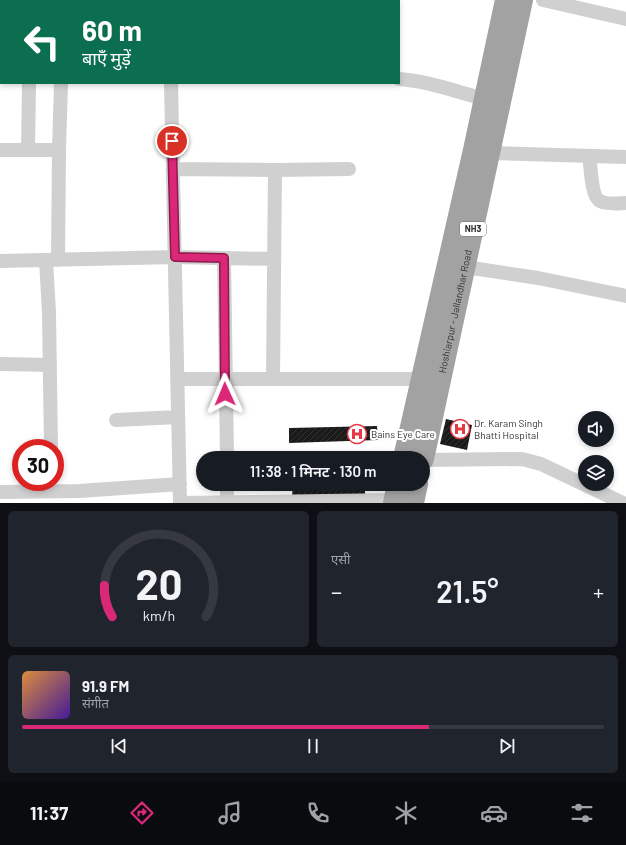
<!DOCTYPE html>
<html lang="hi">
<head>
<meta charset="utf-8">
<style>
  body { margin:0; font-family:Barlow,"Noto Sans Devanagari",sans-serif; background:#20242c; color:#f1f3f6; height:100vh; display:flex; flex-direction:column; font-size:15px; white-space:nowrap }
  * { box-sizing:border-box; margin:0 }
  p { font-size:13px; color:#9ea1a6 }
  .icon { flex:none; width:22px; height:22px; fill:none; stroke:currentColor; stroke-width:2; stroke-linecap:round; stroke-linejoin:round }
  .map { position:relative; height:503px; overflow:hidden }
  .details { display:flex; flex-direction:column; gap:8px; padding:8px; background:#0d0f14; flex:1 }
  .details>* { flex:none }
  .banner { position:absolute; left:0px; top:0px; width:400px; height:84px; box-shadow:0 2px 6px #0003; background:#0b6e4f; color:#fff; overflow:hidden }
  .controls { position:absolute; left:578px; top:411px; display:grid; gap:8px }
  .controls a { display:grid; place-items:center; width:36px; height:36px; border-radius:50%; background:#171b24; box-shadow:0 2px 6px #0003; font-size:20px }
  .speed { position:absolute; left:12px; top:439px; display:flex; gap:8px; font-size:20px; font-weight:700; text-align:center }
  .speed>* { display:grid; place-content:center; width:52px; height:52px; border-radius:50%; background:#171b24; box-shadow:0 2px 6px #0003; line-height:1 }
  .speed .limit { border:6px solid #d22; background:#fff; color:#111 }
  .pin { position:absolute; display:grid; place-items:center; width:34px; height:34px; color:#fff; margin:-17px; border:2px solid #fff; border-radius:50%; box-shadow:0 1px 4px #0007 }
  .me { position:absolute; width:44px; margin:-22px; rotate:359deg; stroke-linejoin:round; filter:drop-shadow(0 0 3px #0008) }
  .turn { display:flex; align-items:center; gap:14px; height:84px; padding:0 16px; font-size:18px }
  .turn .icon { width:52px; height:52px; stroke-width:2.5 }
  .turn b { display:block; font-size:28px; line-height:34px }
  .big { font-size:30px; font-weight:600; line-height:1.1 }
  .details .card { flex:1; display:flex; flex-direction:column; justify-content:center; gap:6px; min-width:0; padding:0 14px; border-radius:6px; background:#20242c }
  .details .dial { align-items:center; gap:0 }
  .dial svg { height:104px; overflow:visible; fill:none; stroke:#363941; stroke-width:7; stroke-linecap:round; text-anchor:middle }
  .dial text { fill:#f1f3f6; stroke:none }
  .song { display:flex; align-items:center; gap:12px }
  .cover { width:48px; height:48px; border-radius:6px; background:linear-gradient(135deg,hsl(30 70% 55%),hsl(260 70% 35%)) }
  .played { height:4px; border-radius:2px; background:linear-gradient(90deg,#db2777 70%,#363941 70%) }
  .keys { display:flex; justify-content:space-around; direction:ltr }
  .heat { display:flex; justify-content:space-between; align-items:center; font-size:22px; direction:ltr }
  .details .tiles { flex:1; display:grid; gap:8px; grid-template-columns:1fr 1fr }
  .card:last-child { grid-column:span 2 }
  .trip { position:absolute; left:196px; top:451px; width:234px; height:40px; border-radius:20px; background:#171b24; box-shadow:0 2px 6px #0003; font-weight:600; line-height:40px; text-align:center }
  .tabs { display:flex; height:64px; justify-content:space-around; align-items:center; background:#090b0e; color:#9ea1a6 }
  .tabs .icon { width:28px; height:28px }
  .tabs .active { color:#db2777 }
  .tabs b { font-size:18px; color:#f1f3f6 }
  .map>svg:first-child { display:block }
  .building { fill:url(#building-hatch) }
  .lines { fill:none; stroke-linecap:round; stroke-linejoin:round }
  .minor { stroke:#d0d0d0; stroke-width:14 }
  .trunk { stroke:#a2a2a2; stroke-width:22 }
  .route-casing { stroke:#8e194d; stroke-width:10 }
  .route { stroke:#db2777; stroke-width:7 }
  .labels { text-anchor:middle; stroke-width:4; stroke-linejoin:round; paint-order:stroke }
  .shield { fill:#fff; stroke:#707070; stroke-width:1 }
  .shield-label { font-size:9px; font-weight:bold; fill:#333 }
  .street-label { font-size:10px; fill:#333; stroke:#fff }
  .poi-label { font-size:10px; fill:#333; stroke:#fff; text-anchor:start }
</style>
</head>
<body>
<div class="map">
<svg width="626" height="503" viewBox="0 0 626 503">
  <defs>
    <pattern id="building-hatch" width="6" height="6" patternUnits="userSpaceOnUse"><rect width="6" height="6" fill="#1a1a1a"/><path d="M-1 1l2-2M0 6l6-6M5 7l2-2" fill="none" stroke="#333"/></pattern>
  </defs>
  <rect width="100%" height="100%" fill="#fff"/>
  <!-- building -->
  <path class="building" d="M 446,419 L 472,425 L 467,450 L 440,444 Z
    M 377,426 L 378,440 L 289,443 L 289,428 Z
    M 293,484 L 365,484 L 365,497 L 292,496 Z"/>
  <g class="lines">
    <!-- minor -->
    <path class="minor" d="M 171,0 L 171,1
      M 543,0 L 626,19
      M 0,12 L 1,12
      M 399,79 C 428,81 457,92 485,99
      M 171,83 L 180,503 L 395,500
      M 0,150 L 59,150
      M 28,150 L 29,83
      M 490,153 L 626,157
      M 589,156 C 591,166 591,197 600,201 C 607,205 619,203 626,203
      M 173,169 L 275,170 L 349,169
      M 224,258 L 227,458
      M 58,260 L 59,150 L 61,83
      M 0,261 L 175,257 L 274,259
      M 46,261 L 49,312 L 51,448
      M 465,267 L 538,278 L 626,296
      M 0,364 L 50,365
      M 177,379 L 422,379
      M 273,379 L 275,170
      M 116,420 L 178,417
      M 423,460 L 522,459 L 541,464 L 623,503
      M 227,484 L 227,502
      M 0,492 L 79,491 L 180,484"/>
    <!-- trunk -->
    <g class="trunk">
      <path d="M 404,458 L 474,150 L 506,0"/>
      <path id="s1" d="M 423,459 L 522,0"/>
      <path d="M 394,503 L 398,484"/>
      <path d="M 413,503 L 417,484"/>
    </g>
  </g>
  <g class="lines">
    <!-- route casing -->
    <g class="route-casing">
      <path id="route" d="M 172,141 L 175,257 L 224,258 L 225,394"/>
    </g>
    <!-- route -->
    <use href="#route" class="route"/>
  </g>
  <!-- icons -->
  <defs>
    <g id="hospital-ring" transform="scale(1)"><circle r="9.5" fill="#fff" stroke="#e63946" stroke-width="1.5"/><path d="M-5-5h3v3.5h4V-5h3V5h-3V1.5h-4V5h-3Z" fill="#e63946"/></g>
  </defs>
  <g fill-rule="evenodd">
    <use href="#hospital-ring" x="460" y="429"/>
    <use href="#hospital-ring" x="357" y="434"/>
  </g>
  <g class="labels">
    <!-- shield labels -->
    <rect class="shield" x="460" y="222" width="26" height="14" rx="3"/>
    <g class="shield-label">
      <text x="473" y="232">NH3</text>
    </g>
    <!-- street labels -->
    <g class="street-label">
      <text dy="4" stroke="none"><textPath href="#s1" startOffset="151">Hoshiarpur - Jallandhar Road</textPath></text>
    </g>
    <!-- poi labels -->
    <g class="poi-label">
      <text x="474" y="427">Dr. Karam Singh<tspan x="474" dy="12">Bhatti Hospital</tspan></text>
      <text x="371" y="438">Bains Eye Care</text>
    </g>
  </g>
</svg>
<div class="controls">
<a><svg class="icon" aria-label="sound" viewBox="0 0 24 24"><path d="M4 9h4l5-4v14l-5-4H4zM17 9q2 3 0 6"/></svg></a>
<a><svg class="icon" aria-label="layers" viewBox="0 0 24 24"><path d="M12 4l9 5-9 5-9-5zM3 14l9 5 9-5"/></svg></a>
</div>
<div class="speed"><div class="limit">30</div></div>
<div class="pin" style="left:172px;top:141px;background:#d93025"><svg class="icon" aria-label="arrive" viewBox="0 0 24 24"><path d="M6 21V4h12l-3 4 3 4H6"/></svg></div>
<svg class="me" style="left:225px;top:394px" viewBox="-20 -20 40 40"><path d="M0-17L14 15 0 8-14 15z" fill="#db2777" stroke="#fff" stroke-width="4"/></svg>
<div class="trip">11:38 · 1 मिनट · 130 m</div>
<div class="banner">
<div class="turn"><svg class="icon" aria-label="left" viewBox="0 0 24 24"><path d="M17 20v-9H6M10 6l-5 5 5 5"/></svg><div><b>60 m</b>बाएँ मुड़ें</div></div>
</div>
</div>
<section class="details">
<div class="tiles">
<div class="card dial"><svg viewBox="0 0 100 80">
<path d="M14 69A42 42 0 1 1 86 69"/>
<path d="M14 69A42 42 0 0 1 8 45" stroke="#db2777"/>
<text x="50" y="56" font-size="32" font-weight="700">20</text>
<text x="50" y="72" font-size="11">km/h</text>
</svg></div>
<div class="card"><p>एसी</p>
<div class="heat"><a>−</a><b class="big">21.5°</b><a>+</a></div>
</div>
<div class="card">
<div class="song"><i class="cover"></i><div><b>91.9 FM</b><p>संगीत</p></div></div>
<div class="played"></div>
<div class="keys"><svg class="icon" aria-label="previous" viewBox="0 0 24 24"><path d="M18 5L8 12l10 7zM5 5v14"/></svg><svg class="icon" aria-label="pause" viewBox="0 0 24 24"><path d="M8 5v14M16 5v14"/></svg><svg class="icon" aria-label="next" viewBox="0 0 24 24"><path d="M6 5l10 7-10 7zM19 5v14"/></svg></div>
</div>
</div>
</section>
<nav class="tabs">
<b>11:37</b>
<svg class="icon active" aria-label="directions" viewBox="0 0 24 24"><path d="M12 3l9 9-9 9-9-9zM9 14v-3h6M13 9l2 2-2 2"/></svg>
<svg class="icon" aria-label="music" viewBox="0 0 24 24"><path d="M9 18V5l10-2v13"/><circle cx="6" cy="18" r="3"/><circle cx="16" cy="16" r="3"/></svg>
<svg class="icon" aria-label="phone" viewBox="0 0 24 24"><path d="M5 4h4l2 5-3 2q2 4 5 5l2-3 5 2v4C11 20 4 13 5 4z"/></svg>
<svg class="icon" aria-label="climate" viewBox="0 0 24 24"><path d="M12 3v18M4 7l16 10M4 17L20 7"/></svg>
<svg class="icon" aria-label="car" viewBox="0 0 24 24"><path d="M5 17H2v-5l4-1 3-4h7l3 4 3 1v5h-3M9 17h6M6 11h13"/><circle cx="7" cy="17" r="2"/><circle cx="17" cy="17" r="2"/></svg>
<svg class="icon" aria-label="filters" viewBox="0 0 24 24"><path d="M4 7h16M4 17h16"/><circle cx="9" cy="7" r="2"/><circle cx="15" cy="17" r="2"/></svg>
</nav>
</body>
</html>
